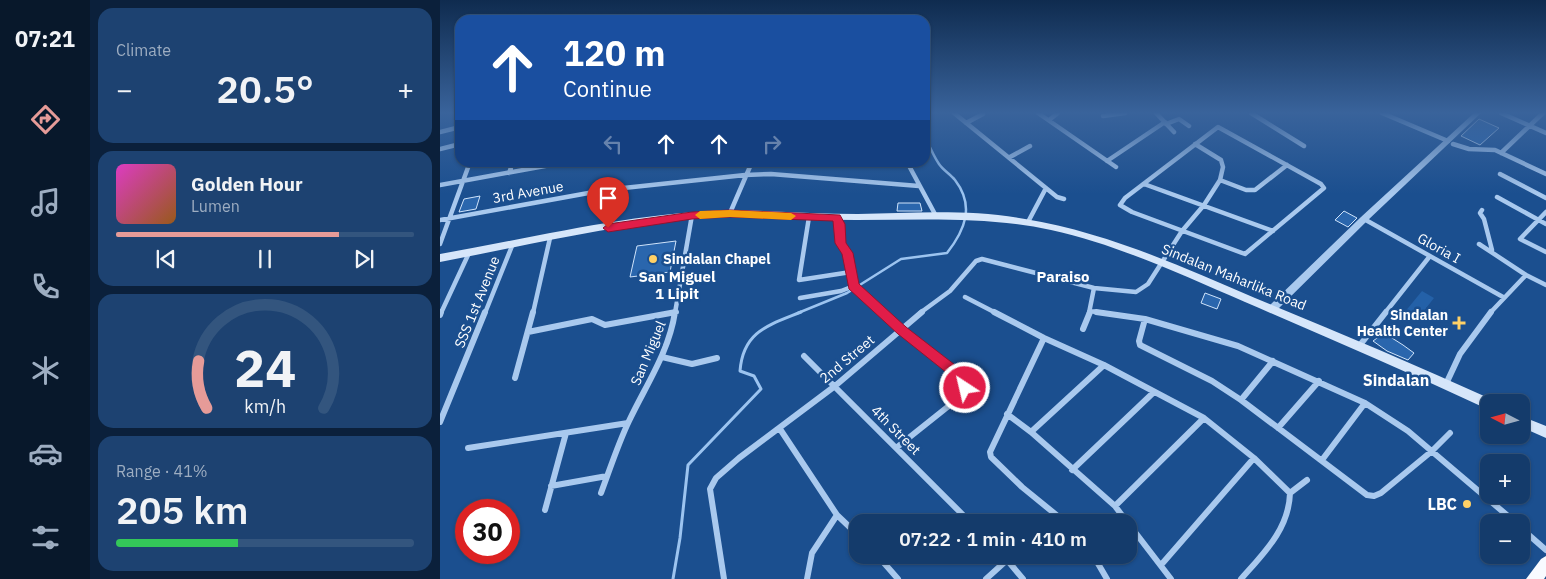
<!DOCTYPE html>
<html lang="en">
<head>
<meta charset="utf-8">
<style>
  body { margin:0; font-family:"IBM Plex Sans",sans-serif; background:#1d4271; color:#f1f3f6; height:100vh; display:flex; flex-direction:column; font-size:19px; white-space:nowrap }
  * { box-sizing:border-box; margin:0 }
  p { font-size:16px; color:#9dadc1 }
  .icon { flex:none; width:28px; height:28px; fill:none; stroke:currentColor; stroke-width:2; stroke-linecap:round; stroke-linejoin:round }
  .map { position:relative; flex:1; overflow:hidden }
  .details { display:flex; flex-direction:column; gap:8px; padding:8px; background:#0b203b; width:350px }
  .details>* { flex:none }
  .guide { position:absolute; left:15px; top:15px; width:475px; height:152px; border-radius:15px; box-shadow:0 1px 4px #0004,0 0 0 1px #33557e; background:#1a4fa0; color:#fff; overflow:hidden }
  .needle { width:32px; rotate:276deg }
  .tools { position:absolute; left:1040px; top:394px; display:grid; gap:10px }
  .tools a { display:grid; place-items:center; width:50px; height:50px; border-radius:10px; background:#143b6b; box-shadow:0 1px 4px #0004,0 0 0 1px #33557e; font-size:25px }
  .speed { position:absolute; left:15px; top:499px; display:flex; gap:10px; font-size:25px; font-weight:700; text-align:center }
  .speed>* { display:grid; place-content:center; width:65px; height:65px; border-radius:50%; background:#143b6b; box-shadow:0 1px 4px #0004,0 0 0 1px #33557e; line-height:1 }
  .speed .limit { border:8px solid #d22; background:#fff; color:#111 }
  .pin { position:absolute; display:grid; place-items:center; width:42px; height:42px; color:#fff; margin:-51px -21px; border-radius:50% 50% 50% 0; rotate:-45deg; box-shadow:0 0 5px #0007 }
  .pin .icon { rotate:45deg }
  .me { position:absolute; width:55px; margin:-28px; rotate:325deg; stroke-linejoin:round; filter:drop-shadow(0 0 4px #0008) }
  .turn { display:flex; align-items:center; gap:18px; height:105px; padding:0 25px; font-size:22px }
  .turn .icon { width:65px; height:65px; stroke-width:2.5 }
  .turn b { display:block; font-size:35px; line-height:42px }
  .lanes { display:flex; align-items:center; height:48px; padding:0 25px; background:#0003; justify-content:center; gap:25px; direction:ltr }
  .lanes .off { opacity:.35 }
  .big { font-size:38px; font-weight:600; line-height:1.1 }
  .details .tile { flex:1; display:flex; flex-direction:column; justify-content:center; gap:8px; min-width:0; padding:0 18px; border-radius:15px; background:#1d4271 }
  .details .dial { align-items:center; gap:0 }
  .dial svg { height:130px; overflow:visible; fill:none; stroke:#33557e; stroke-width:7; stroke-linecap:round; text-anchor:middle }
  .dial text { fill:#f1f3f6; stroke:none }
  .song { display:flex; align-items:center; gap:15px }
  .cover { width:60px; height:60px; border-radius:8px; background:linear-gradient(135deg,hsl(310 70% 55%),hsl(30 70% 35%)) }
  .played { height:5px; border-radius:2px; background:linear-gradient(90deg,#e69b98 75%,#33557e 75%) }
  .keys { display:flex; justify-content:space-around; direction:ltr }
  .heat { display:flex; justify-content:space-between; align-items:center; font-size:28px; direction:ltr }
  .charge { height:8px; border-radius:4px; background:linear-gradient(90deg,#34c759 41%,#33557e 0) }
  .trip { position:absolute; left:409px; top:514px; width:288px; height:50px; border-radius:15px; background:#143b6b; box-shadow:0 1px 4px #0004,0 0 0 1px #33557e; font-weight:600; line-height:50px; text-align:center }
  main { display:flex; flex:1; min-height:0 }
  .tabs { display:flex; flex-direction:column; width:90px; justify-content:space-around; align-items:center; background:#08182b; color:#9dadc1 }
  .tabs .icon { width:35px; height:35px }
  .tabs .selected { color:#e69b98 }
  .tabs b { font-size:22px; color:#f1f3f6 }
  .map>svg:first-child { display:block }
  .green { fill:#2461a8 }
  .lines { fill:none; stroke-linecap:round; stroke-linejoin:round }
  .stream-far1 { stroke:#9cc4f0; stroke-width:2.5 }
  .stream { stroke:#9cc4f0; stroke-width:3 }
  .building { fill:#2a66ad; stroke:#cfe3fa }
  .minor-far1 { stroke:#a9c9ee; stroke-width:4.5 }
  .minor { stroke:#a9c9ee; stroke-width:6 }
  .tertiary { fill:#a9c9ee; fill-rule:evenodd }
  .secondary { fill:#d6e6fa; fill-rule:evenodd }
  .trunk { fill:#f8faff; fill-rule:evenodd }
  .route { fill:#e11d48; stroke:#92132f }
  .slow { fill:#f59e0b }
  .poi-dot { fill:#ffd166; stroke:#1b4f8f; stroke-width:2 }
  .labels { text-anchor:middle; stroke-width:5; stroke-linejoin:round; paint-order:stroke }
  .street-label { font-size:14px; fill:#fff; stroke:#1b4f8f }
  .poi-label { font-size:14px; font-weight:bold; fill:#fff; stroke:#1b4f8f; text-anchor:start }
  .neighbourhood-label { font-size:15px; font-weight:bold; fill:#fff; stroke:#1b4f8f }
  .quarter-label { font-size:16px; font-weight:bold; fill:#fff; stroke:#1b4f8f }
  .near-poi-label { font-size:16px; font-weight:bold; fill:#fff; stroke:#1b4f8f; text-anchor:end }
</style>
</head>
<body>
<main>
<nav class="tabs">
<b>07:21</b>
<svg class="icon selected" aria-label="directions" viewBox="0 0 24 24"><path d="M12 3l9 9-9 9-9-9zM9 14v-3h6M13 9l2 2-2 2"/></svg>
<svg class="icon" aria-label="music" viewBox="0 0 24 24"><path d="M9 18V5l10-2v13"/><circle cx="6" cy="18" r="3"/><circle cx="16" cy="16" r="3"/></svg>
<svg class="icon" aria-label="phone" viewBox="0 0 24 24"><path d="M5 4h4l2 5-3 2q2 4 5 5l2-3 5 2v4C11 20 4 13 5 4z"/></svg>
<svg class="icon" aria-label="climate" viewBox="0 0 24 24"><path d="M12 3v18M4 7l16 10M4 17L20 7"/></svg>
<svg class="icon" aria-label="car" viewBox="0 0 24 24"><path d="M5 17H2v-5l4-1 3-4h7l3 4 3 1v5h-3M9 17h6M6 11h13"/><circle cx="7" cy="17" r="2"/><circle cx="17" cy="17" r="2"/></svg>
<svg class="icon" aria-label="filters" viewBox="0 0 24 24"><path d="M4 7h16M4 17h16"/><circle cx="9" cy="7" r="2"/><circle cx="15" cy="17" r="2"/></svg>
</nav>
<section class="details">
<div class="tile"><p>Climate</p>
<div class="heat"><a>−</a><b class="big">20.5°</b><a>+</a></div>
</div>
<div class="tile">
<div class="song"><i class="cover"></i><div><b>Golden Hour</b><p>Lumen</p></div></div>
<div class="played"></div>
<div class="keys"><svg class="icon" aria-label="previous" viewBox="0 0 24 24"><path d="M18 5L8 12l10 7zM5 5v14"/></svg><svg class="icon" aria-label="pause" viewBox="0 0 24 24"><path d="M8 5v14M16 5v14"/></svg><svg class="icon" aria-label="next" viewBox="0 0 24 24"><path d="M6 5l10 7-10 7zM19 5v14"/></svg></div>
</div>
<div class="tile dial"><svg viewBox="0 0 100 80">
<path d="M14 69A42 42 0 1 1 86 69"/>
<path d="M14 69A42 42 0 0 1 9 40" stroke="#e69b98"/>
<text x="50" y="56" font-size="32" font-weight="700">24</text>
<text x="50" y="72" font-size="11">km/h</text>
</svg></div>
<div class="tile"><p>Range · 41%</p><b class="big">205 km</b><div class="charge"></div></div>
</section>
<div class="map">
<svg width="1106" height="579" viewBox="0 0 1106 579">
  <rect width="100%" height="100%" fill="#1b4f8f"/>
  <!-- green -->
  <path class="green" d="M 982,291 L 994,298 L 976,321 L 964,313 Z"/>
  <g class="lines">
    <!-- stream-far1 -->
    <path class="stream-far1" d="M 485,119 L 488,113
      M 358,313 L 407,293 L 461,259 L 507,253 C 525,230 535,206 515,180 C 510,174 503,170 499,164 C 493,155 489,145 485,136"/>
    <!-- stream -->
    <path class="stream" d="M 233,579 L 240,538 L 248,465 L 321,389 L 314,376 L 300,371 C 303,331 329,325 361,312"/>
  </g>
  <!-- building -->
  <path class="building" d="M 1039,119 L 1059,128 L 1040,145 L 1021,136 Z
    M 40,196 L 36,209 L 19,212 L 24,199 Z
    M 458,203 L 480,203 L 482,211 L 457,211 Z
    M 904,211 L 917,218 L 908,227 L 895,220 Z
    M 236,241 L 230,272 L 190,277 L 197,246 Z
    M 765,293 L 781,299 L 777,309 L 761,303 Z
    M 944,333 L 963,345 L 974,353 L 968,360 L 947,351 L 933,341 Z"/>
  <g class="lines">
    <!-- minor-far1 -->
    <path class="minor-far1" d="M 514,113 L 617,197 L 624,199
      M 598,113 L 676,167
      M 716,113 L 734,132
      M 811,113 L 864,146
      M 942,113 L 1008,141
      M 1061,113 L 1106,133
      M 663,116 L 685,113
      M 609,120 L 618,113
      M 526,123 L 543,114
      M 726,124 L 739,119 L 749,126
      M 778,127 L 881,184 L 884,188 L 805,254 L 692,212 L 680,205 L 685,198 Z
      M 0,132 L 20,127
      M 1013,144 L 1029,149 L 1055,150 L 1106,174
      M 0,149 L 20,144
      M 1061,153 L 1103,113
      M 570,157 L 590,146
      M 667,161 L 725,122
      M 467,162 L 496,216
      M 69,173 L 73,162
      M 1060,174 L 1106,198
      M 780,180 L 806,190 L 815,190 L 847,165
      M 704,184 L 833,231
      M 0,185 L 127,162
      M 1057,197 L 1106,224
      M 1042,210 L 1040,213 L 1044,219 L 1052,250
      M 1106,212 L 1080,239 L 1106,252
      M 290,213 L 312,162
      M 369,217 L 359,280 L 411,272
      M 396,217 L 400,224 L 401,243 L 408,253 L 414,286
      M 924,219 L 1063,297
      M 0,220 L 165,190 L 305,175 L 331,174 L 479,186
      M 588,222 L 606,188
      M 0,244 L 30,162
      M 1039,244 L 1086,275
      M 525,297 L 556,313
      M 360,298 L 401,291 L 414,286 L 444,313
      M 650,311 L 664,313
      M 1,313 L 29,253
      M 45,313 L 72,246
      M 93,313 L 110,238
      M 230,313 L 236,312
      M 235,313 L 252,215
      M 480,313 L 510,291 L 536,261 L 542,259 L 654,288 L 696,292 L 708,284 L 742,231 L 764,205 L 780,180 L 783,167 L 781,160 L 755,144
      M 649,313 L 654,288
      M 945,313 L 990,256
      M 1050,313 L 1086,275 L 1106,285"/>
    <!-- minor -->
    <path class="minor" d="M 442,312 L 523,379 L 525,389 L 520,397 L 456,448
      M 554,312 L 604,338 L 664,365 L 764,418 L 814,458 L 850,493 C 849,529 824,553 801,579
      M 656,312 L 705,319 L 798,346 L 925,403 L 968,431 L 1075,522
      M 0,315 L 1,312
      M 705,319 L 699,341 L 700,345 L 772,381 L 801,400 L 927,495 L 934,496 L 941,493 L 992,451 L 1010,433
      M 643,329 L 650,312
      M 88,332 L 152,319 L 165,325 L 236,312
      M 604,338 L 550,452 L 551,457 L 582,487 L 625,522
      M 920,345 L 946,312
      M 364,356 L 530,522
      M 222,357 L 252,364 L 277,358
      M 75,378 L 93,312
      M 1006,384 L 1020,354 L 1051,312
      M 801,400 L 833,361
      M 567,414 L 591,432 L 675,506 L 687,522
      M 0,422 L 45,312
      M 838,428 L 879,381
      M 340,429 L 397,515 L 372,553 L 367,579
      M 591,432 L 664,365
      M 28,448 L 188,423
      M 882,460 L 925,403
      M 632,470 L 714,392
      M 111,486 L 167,476
      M 161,493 C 170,469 178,444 189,421 C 206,385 229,352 235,312
      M 850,493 L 867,480
      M 675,506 L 764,418
      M 105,510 L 126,433
      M 397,515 L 418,535
      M 688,523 L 731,579
      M 1081,528 L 1106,550
      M 437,555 L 458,579
      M 563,555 L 583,579
      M 653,555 L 667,579
      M 721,565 L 814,458
      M 284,579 L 270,489 L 276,478 L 299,458 L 395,386 L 482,312
      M 546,579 L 567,560"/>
    <!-- tertiary -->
    <path class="tertiary" d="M 1034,113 L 1041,113 L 927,221 L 835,312 L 829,312 L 828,309 L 829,306 L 921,217 Z"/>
    <!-- secondary -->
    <path class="secondary" d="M 294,210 C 335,211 377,214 418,214 C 474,213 530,209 585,219 C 665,232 741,266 815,298 C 895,331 974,364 1053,400 L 1054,402 L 1049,402 L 1049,409 L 1045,408 C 966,371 886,337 805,302 C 742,275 679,245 611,230 C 546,216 482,220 416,220 C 361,220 307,213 252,218 C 167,226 84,246 0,262 L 0,254 C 97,237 195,212 294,210 Z
      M 1081,416 L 1106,426 L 1106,438 L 1081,427 Z"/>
    <!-- trunk -->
    <path class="trunk" d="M 1106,556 L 1106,576 L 1104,579 L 1086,579 L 1101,559 Z"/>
  </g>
  <!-- sky -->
  <linearGradient id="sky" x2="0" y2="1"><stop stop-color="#0f2b4f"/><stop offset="0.58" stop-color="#39639b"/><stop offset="1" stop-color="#39639b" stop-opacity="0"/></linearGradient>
  <rect width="1106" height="194" fill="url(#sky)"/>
  <!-- route -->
  <path class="route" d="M 290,210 L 400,215 L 405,224 L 406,243 L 413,253 L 419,284 L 466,327 L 528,375 L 531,388 L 529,393 L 525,394 L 520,393 L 517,381 L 458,334 L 409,289 L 402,254 L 395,243 L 393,221 L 290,217 L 252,219 L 168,232 L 163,228 L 168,224 L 252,212 Z"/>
  <!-- slow -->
  <path class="slow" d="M 290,210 L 351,213 L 356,216 L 351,220 L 290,217 L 260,219 L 255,215 L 260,211 Z"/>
  <!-- markers -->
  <g class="poi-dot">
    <circle cx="213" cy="259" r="5"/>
    <path d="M1016.5 315.5h5v5h5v5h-5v5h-5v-5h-5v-5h5z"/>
    <circle cx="1027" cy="504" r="5"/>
  </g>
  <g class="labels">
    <!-- street labels -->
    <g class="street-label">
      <text transform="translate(88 192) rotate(-10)" y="5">3rd Avenue</text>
      <text transform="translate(999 248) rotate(29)" y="5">Gloria I</text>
      <text transform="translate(794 277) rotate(22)" y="5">Sindalan Maharlika Road</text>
      <text transform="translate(37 302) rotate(-68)" y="5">SSS 1st Avenue</text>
      <text transform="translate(208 353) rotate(-67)" y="5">San Miguel</text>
      <text transform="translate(407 359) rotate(-40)" y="5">2nd Street</text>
      <text transform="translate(456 430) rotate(45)" y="5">4th Street</text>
    </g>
    <!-- poi labels -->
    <g class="poi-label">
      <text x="223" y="264">Sindalan Chapel</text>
      <text x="1008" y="320" text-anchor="end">Sindalan<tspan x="1008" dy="16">Health Center</tspan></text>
    </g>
    <!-- neighbourhood labels -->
    <g class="neighbourhood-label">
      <text x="237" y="282">San Miguel<tspan x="237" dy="17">1 Lipit</tspan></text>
      <text x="623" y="282">Paraiso</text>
    </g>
    <!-- quarter labels -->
    <g class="quarter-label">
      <text x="956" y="386">Sindalan</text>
    </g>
    <!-- near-poi labels -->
    <g class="near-poi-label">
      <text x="1017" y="510">LBC</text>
    </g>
  </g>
</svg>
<div class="tools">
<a><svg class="needle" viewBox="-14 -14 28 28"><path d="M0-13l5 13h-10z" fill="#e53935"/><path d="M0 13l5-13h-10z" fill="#9dadc1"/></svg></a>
<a>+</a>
<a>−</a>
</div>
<div class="speed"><div class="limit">30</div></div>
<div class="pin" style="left:168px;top:228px;background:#d93025"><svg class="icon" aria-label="arrive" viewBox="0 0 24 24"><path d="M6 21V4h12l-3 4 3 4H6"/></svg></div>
<svg class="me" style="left:525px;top:388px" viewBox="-20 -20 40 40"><circle r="17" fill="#e11d48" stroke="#fff" stroke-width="3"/><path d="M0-11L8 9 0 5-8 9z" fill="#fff"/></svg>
<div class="trip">07:22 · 1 min · 410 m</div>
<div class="guide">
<div class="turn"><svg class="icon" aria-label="ahead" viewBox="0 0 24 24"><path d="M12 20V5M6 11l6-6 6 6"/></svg><div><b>120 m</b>Continue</div></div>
<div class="lanes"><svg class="icon off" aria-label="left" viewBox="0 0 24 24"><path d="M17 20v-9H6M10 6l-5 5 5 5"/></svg><svg class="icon" aria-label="ahead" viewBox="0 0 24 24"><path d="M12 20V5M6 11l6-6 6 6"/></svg><svg class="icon" aria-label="ahead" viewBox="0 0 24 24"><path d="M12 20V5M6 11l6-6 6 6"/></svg><svg class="icon off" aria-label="right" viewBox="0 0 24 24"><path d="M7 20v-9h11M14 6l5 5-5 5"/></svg></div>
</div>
</div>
</main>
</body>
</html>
